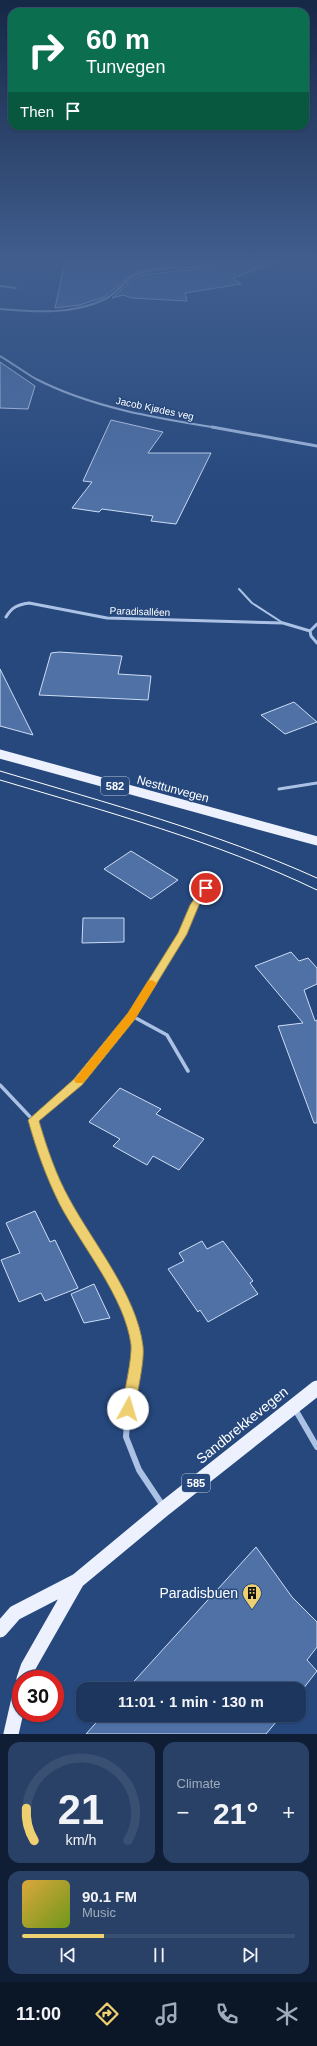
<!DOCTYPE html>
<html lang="en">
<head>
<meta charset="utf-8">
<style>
  body { margin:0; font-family:Helvetica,sans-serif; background:#294167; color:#f1f3f6; height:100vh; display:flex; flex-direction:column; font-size:15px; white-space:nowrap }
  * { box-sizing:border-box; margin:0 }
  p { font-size:13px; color:#a0abbc }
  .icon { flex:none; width:22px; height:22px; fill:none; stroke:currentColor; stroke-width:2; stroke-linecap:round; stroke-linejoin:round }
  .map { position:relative; height:1734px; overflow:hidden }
  .panel { display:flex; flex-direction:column; gap:8px; padding:8px; background:#0f1e34; flex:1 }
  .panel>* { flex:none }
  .guide { position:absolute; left:8px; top:8px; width:301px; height:122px; border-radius:12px; box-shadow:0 1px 3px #0004,0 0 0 1px #3a5073; background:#0b6e4f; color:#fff; overflow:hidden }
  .speed { position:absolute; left:12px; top:1670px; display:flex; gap:8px; font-size:20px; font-weight:700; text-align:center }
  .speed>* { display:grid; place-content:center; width:52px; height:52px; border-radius:50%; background:#1c365e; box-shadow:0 1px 3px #0004,0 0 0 1px #3a5073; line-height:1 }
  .speed .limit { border:6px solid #d22; background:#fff; color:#111 }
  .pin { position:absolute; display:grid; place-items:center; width:34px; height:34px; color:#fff; margin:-17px; border:2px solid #fff; border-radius:50%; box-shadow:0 1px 4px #0007 }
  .me { position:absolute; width:44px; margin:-22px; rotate:6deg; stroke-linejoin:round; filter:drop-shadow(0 0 3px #0008) }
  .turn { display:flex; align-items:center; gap:14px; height:84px; padding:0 12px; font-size:18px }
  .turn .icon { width:52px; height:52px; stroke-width:2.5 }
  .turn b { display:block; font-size:28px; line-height:34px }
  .then { display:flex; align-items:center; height:38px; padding:0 12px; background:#0003; gap:8px; font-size:15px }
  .big { font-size:30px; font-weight:600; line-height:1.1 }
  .panel .card { flex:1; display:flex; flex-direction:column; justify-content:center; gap:6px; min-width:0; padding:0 14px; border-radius:12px; background:#294167 }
  .panel .dial { align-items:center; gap:0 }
  .dial svg { height:104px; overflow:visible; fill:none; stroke:#3a5073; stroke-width:7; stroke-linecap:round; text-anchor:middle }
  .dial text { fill:#f1f3f6; stroke:none }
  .song { display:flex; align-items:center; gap:12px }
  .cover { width:48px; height:48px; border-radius:6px; background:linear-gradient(135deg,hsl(40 70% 55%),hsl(80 70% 35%)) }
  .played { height:4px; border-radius:2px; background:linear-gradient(90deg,#eed071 30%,#3a5073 30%) }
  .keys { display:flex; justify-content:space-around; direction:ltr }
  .heat { display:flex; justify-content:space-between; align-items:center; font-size:22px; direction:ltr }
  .panel .tiles { flex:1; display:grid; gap:8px; grid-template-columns:1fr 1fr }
  .card:last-child { grid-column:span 2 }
  .trip { position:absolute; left:76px; top:1682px; width:230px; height:40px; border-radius:12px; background:#1c365e; box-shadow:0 1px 3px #0004,0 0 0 1px #3a5073; font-weight:600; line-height:40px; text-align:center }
  .menu { display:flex; height:64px; justify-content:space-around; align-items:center; background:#0b1626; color:#a0abbc }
  .menu .icon { width:28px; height:28px }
  .menu .selected { color:#eed071 }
  .menu b { font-size:18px; color:#f1f3f6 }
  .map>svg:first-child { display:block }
  .building { fill:#4f71a6; stroke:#ceddf4 }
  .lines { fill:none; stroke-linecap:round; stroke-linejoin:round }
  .service-far2 { stroke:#abc2e5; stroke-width:1.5 }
  .service-far1 { stroke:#abc2e5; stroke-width:2 }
  .service { stroke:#abc2e5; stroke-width:3.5 }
  .pedestrian { stroke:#abc2e5; stroke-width:3 }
  .minor-far4 { stroke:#abc2e5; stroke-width:2 }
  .minor-far3 { stroke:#abc2e5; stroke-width:3 }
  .minor-far2 { stroke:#abc2e5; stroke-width:3.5 }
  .minor-far1 { stroke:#abc2e5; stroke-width:4.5 }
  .minor { stroke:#abc2e5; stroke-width:6 }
  .primary-far1 { stroke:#ecf1fd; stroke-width:9 }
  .primary { stroke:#ecf1fd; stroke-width:15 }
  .tram { stroke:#fff; stroke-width:1 }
  .route { fill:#eed071; stroke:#9b8749 }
  .slow { fill:#f59e0b }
  .labels { text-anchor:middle; stroke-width:3; stroke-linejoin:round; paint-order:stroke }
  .far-street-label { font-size:10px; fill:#fff; stroke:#26487d }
  .shield { fill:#26487d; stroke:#bec8d8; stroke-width:1 }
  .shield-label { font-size:11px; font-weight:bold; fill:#fff }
  .street-label { font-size:12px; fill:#fff; stroke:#26487d }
  .near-street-label { font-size:14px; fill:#fff; stroke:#26487d }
  .near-poi-label { font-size:14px; fill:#fff; stroke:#26487d; text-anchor:end }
</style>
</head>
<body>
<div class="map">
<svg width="317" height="1734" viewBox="0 0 317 1734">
  <rect width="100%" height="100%" fill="#26487d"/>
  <!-- building -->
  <path class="building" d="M 74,260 L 217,260 L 140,271 L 130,276 L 104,297 L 80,305 L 55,308 L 64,266 Z
    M 227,260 L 274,260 L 275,262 L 233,278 L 241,284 L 185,293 L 187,301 L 132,298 L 123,295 L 112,298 L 132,280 L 142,275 L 205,268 L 226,262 Z
    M 0,362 L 35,386 L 28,409 L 0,408 Z
    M 111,420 L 163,432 L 148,453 L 211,453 L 176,524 L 151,521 L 153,516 L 102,509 L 99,512 L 72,508 L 92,482 L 83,481 Z
    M 59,652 L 122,656 L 118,674 L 151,676 L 148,700 L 39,695 L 51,653 Z
    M 0,669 L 33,735 L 0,726 Z
    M 294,702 L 317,722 L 285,734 L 261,715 Z
    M 131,851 L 178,880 L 151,899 L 104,869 Z
    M 83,918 L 124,918 L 124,942 L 82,943 Z
    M 291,952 L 299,961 L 308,958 L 317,968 L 317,984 L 304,990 L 315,1021 L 317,1020 L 317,1123 L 314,1123 L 278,1026 L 303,1023 L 255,966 Z
    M 120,1088 L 161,1109 L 156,1114 L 204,1139 L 179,1170 L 153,1156 L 147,1165 L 113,1146 L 120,1139 L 89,1122 Z
    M 35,1211 L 50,1242 L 55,1240 L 78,1288 L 45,1301 L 41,1293 L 19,1302 L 1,1260 L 20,1253 L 6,1223 Z
    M 202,1241 L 207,1249 L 223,1241 L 253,1281 L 250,1283 L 258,1294 L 208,1322 L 200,1310 L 198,1312 L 168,1269 L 184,1261 L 179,1253 Z
    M 94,1284 L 110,1318 L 84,1323 L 71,1294 Z
    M 256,1547 L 292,1597 L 317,1622 L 317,1647 L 307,1660 L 317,1671 L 299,1694 L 299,1689 L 127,1689 Z
    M 103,1715 L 282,1715 L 266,1734 L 86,1734 Z"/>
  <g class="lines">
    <!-- service-far2 -->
    <path class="service-far2" d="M 4,260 L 8,261"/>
    <!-- service-far1 -->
    <path class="service-far1" d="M 239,589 L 252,603 L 283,623"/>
    <!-- service -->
    <path class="service" d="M 132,1016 L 167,1035 L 188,1071
      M 0,1085 L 33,1120"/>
    <!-- pedestrian -->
    <path class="pedestrian" d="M 279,789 L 317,783"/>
    <!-- minor-far4 -->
    <path class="minor-far4" d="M 0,286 L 16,288
      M 0,309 C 35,312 73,315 105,299 C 119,292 126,277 141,273 C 169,265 198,271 225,260
      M 0,356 C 12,363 24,372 36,379 C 93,408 156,418 218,428"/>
    <!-- minor-far3 -->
    <path class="minor-far3" d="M 212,427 L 317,446
      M 6,617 C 12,607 17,605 29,603 L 107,618 L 283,623 L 310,631
      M 317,643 L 311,636 L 310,631 L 317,624"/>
    <!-- minor-far2 -->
    <path class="minor-far2" d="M 188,920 L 195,905 L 207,888"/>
    <!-- minor-far1 -->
    <path class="minor-far1" d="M 108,1276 C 78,1224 51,1178 33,1120 L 78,1082 L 132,1016 L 182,934 L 189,919"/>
    <!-- minor -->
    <path class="minor" d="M 107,1275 L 123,1302 L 134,1327 L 137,1348 L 129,1395 L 126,1437 L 139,1470 L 163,1506
      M 295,1409 L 317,1447"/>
    <!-- primary-far1 -->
    <path class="primary-far1" d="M 0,754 L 317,841"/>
    <!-- primary -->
    <path class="primary" d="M 0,1630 L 15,1613 L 77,1581 L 165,1508 L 317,1388
      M 24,1679 L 28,1667 L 77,1581
      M 11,1734 L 21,1690"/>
    <!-- tram -->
    <path class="tram" d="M 0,771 C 107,803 215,832 317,878
      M 0,780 C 108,812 215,841 317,890"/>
  </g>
  <!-- sky -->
  <linearGradient id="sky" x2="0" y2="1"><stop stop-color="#152845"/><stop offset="0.52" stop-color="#415e8f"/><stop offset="1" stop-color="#415e8f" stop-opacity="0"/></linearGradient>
  <rect width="317" height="503" fill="url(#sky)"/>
  <!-- route -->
  <path class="route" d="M 206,885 L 211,888 L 199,905 L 187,934 L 135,1019 L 82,1085 L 39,1121 C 47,1148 56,1175 70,1200 C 94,1244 137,1296 143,1346 C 145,1361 137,1392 135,1409 L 133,1413 L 128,1415 L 123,1413 L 121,1409 C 124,1394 132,1359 131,1345 C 125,1298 83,1248 60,1205 C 46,1177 36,1149 28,1120 L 74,1079 L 128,1013 L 178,933 L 190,905 L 203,886 Z"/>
  <!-- slow -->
  <path class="slow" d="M 152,980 L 157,983 L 135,1019 L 83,1083 L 76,1083 L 74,1080 L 76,1078 L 128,1013 L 148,981 Z"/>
  <!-- icons -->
  <defs>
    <g id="building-pin" transform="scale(1)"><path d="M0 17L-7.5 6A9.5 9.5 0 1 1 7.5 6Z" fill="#eed071" stroke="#26487d"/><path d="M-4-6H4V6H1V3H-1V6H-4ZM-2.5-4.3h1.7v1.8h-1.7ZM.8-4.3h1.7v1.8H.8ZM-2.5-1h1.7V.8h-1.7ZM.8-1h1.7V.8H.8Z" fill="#111"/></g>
  </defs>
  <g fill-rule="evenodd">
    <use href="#building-pin" x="252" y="1593"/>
  </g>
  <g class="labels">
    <!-- far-street labels -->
    <g class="far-street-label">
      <text transform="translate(155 408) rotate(12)" y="4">Jacob Kjødes veg</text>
      <text transform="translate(140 611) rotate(2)" y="4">Paradisalléen</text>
    </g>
    <!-- shield labels -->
    <g class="shield">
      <rect x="101" y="777" width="28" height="18" rx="3"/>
      <rect x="182" y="1474" width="28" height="18" rx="3"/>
    </g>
    <g class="shield-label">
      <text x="115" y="790">582</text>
      <text x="196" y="1487">585</text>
    </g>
    <!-- street labels -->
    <g class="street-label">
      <text transform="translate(173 789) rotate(15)" y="4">Nesttunvegen</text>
    </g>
    <!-- near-street labels -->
    <g class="near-street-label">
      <text transform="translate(242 1425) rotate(-39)" y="5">Sandbrekkevegen</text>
    </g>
    <!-- near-poi labels -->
    <g class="near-poi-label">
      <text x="238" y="1598">Paradisbuen</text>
    </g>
  </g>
</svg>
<div class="speed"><div class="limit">30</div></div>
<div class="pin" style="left:206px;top:888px;background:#d93025"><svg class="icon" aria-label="arrive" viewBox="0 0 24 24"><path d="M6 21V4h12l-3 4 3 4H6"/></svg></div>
<svg class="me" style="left:128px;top:1409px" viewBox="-20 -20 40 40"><circle r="19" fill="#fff"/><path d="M0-13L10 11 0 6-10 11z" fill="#eed071"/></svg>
<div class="trip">11:01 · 1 min · 130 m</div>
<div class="guide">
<div class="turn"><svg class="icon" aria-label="right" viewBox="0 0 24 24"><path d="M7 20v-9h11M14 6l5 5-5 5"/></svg><div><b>60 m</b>Tunvegen</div></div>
<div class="then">Then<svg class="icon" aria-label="arrive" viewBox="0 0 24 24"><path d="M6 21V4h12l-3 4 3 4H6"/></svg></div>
</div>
</div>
<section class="panel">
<div class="tiles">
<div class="card dial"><svg viewBox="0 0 100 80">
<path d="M14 69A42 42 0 1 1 86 69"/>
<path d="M14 69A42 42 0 0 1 8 44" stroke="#eed071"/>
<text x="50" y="56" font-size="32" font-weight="700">21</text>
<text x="50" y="72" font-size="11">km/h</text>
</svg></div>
<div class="card"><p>Climate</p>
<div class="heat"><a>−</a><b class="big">21°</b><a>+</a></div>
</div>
<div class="card">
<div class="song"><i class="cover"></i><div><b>90.1 FM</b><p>Music</p></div></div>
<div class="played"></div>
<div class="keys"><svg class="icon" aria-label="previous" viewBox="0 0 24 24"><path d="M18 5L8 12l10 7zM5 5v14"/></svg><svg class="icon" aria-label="pause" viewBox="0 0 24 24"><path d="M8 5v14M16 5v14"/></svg><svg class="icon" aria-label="next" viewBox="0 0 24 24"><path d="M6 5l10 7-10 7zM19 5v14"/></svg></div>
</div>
</div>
</section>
<nav class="menu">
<b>11:00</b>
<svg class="icon selected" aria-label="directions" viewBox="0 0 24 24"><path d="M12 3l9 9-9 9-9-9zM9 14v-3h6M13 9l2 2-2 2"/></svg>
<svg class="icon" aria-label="music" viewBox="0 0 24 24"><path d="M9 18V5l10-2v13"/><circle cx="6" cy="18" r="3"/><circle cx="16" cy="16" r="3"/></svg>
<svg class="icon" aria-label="phone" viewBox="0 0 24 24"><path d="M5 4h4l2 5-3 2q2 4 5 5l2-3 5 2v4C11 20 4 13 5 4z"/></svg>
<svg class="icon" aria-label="climate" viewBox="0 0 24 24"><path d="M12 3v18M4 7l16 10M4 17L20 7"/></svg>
</nav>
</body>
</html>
